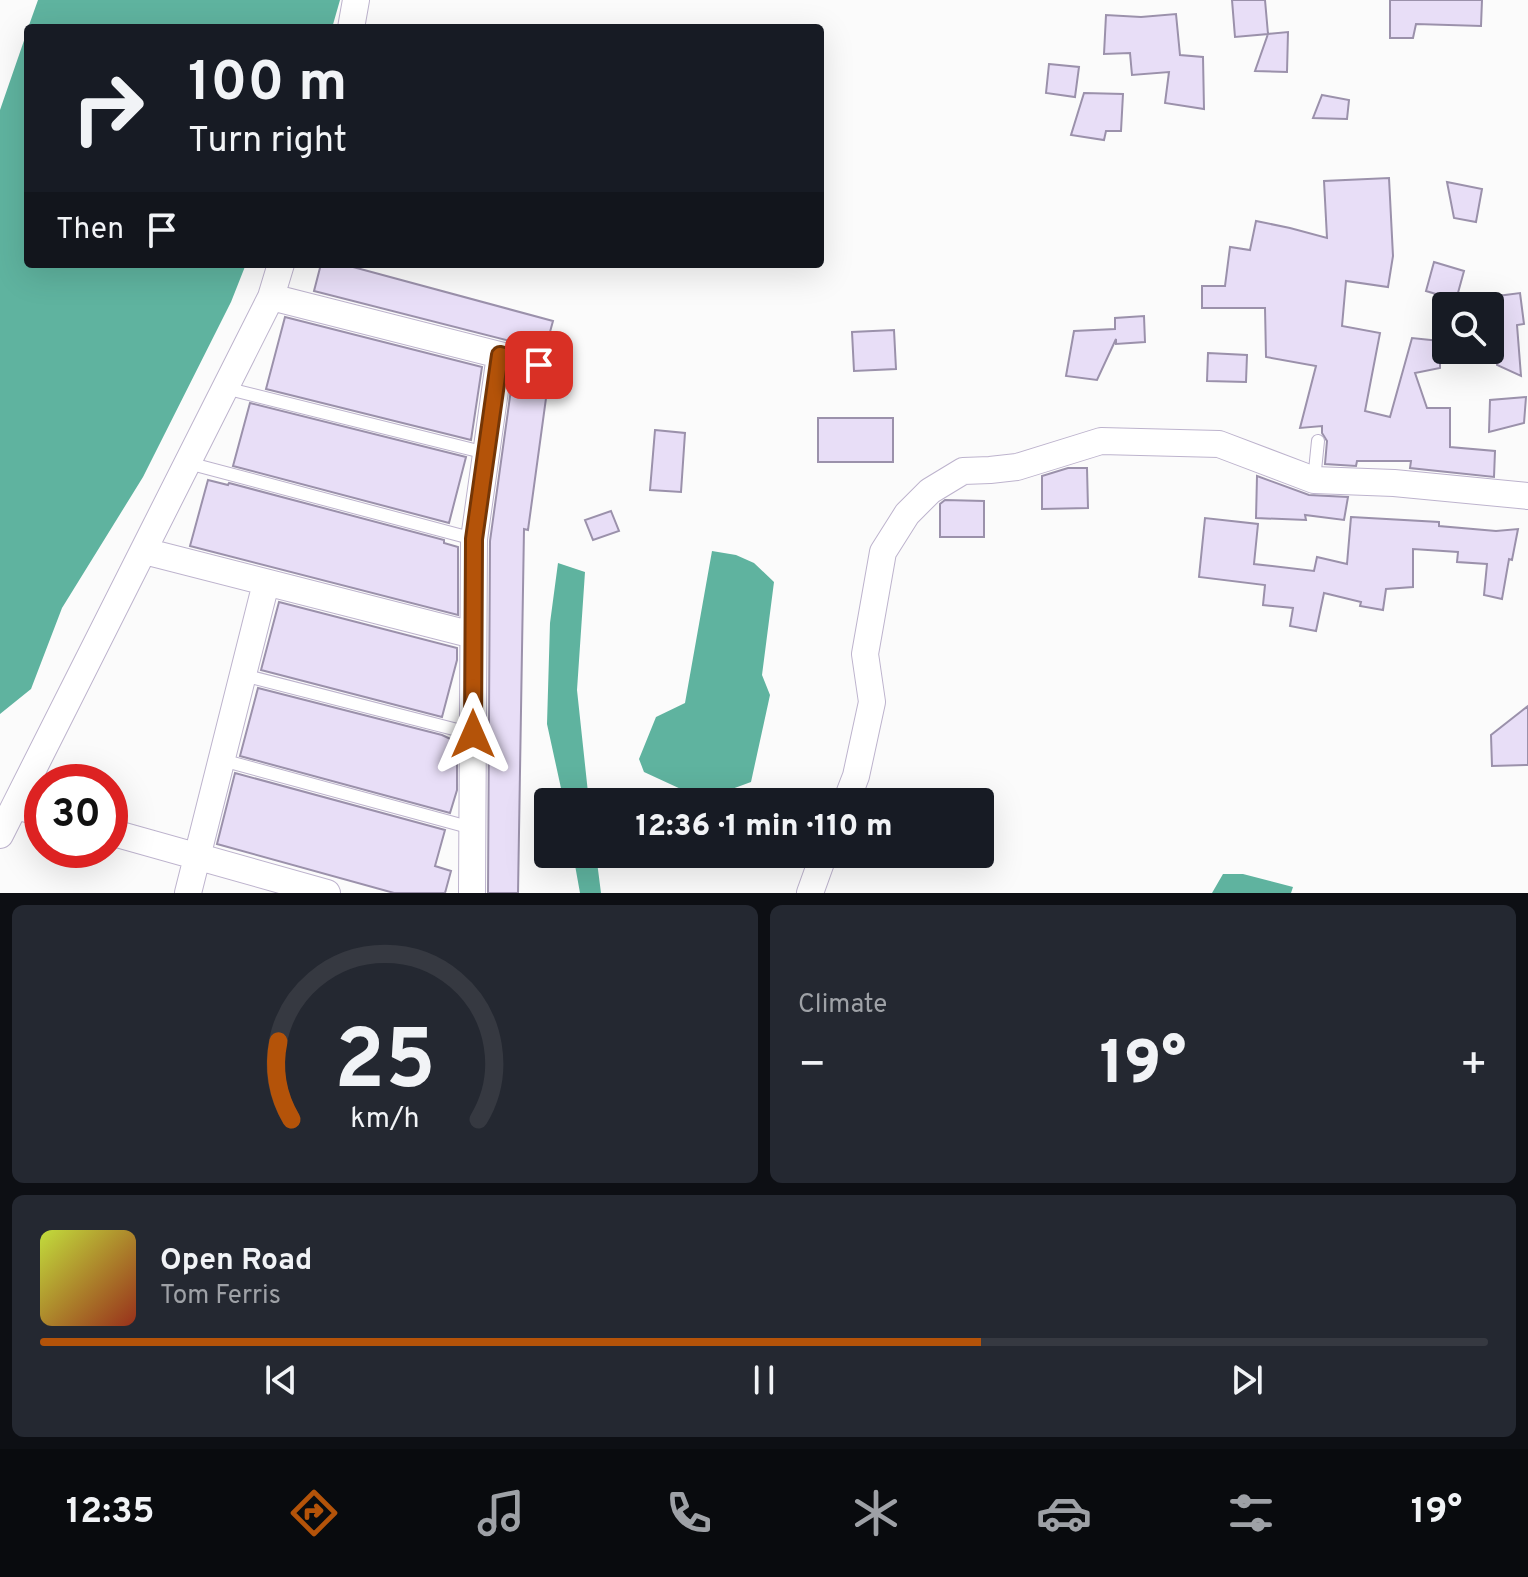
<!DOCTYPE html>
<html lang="en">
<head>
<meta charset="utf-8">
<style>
  body { margin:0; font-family:Overpass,sans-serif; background:#242831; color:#f1f3f6; height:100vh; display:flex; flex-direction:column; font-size:30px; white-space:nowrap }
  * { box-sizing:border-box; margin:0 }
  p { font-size:26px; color:#9ea1a6 }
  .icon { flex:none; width:44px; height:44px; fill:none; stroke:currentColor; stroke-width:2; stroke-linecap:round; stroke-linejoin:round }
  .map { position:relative; height:893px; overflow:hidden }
  .side { display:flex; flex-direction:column; gap:12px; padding:12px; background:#0d0f14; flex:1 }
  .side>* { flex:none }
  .banner { position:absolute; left:24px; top:24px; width:800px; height:244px; border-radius:8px; box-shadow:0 8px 32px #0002; background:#171b24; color:#f1f3f6; overflow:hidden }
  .buttons { position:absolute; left:1432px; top:292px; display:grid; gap:16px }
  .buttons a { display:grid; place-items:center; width:72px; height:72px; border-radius:8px; background:#171b24; box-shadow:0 8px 32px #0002; font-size:40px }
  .speed { position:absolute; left:24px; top:764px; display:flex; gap:16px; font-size:40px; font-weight:700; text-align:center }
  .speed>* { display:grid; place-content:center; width:104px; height:104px; border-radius:50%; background:#171b24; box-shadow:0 8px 32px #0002; line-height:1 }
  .speed .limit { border:12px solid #d22; background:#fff; color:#111 }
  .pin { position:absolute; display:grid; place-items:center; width:68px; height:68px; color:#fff; margin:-34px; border-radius:16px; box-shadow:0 4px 12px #0006 }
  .me { position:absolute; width:88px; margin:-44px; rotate:0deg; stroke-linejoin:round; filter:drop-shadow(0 0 6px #0008) }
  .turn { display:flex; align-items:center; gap:28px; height:168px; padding:0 32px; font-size:36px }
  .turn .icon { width:104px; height:104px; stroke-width:2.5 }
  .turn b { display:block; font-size:56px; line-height:68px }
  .then { display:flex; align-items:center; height:76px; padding:0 32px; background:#0003; gap:16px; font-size:30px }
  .big { font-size:60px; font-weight:800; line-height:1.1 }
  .side .widget { flex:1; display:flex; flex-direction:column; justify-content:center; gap:12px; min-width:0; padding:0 28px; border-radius:12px; background:#242831 }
  .side .dial { align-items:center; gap:0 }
  .dial svg { height:208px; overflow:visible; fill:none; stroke:#363941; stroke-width:7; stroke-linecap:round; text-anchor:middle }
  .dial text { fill:#f1f3f6; stroke:none }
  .song { display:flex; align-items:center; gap:24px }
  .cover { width:96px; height:96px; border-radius:12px; background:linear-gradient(135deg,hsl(70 70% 55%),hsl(10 70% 35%)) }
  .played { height:8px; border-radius:4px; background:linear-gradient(90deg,#b45309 65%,#363941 65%) }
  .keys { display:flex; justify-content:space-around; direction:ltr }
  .heat { display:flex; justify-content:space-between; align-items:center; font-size:44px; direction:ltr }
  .side .tiles { flex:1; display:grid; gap:12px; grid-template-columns:1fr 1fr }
  .widget:last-child { grid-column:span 2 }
  .trip { position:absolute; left:534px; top:788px; width:460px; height:80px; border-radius:8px; background:#171b24; box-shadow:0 8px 32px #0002; font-weight:800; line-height:80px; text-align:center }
  .menu { display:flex; height:128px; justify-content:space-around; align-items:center; background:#090b0e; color:#9ea1a6 }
  .menu .icon { width:56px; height:56px }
  .menu .on { color:#b45309 }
  .menu b { font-size:36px; color:#f1f3f6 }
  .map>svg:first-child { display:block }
  .water { fill:#5fb39f }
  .building { fill:#e8def7; stroke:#9b91ab; stroke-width:2 }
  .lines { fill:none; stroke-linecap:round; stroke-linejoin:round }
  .lane-casing { stroke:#bdb3cd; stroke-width:14 }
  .street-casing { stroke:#bdb3cd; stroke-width:28 }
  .lane { stroke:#fff; stroke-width:12 }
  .street { stroke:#fff; stroke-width:26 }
  .route-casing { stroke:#753606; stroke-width:20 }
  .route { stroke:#b45309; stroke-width:14 }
</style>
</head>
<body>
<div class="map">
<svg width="1528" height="893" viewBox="0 0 1528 893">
  <rect width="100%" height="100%" fill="#fbfbfb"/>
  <!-- water -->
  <path class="water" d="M 38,0 L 340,0 L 332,28 L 28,28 Z
    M 28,29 L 28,264 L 246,264 L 231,302 L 143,477 L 62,608 L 31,689 L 0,714 L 0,110 Z
    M 712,551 L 736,555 L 754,563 L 774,582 L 762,675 L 770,695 L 751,782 L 721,793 L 683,790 L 644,772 L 639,759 L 656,717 L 685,703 Z
    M 558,563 L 585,572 L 577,690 L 589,802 L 564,802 L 547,724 L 550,623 Z
    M 573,854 L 596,854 L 601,893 L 580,893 Z
    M 1223,874 L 1243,874 L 1293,887 L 1291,893 L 1212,893 Z"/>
  <!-- building -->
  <path class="building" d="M 1232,0 L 1265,0 L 1268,34 L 1235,37 Z
    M 1390,0 L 1482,0 L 1481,26 L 1416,24 L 1413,38 L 1390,38 Z
    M 1176,14 L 1180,55 L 1203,57 L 1204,109 L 1165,103 L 1169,72 L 1132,75 L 1130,53 L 1104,54 L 1106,15 L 1141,17 Z
    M 1288,32 L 1287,72 L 1255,71 L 1268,34 Z
    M 1049,64 L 1079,67 L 1075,97 L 1046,93 Z
    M 1084,93 L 1123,94 L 1121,131 L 1106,131 L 1104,140 L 1071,135 Z
    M 1322,95 L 1349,100 L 1347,119 L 1313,118 Z
    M 1389,178 L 1393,256 L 1388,287 L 1346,281 L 1342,326 L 1380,333 L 1365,411 L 1390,417 L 1412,338 L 1440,341 L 1440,368 L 1415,373 L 1427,408 L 1450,408 L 1450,447 L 1495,451 L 1494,477 L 1410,468 L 1411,461 L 1357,461 L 1356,466 L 1325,464 L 1327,441 L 1322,433 L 1322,426 L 1300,428 L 1316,366 L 1266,357 L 1265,308 L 1202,308 L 1202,286 L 1225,286 L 1230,247 L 1250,250 L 1256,221 L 1290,228 L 1327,238 L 1324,181 Z
    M 1447,182 L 1482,189 L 1476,222 L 1454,218 Z
    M 1434,262 L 1464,271 L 1456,300 L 1426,291 Z
    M 321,264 L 342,264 L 553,321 L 545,350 L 314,291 Z
    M 1520,293 L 1524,324 L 1517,325 L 1521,376 L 1497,365 L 1502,326 L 1490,328 L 1490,297 Z
    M 1144,316 L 1145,342 L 1116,344 L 1116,339 L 1097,380 L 1066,376 L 1074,331 L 1115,329 L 1115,318 Z
    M 285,317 L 482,367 L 471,440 L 266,389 Z
    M 894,330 L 896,369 L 854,371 L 852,332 Z
    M 1208,353 L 1247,355 L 1246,382 L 1207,381 Z
    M 513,375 L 544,383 L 543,390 L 547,391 L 528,530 L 524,529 L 518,893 L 488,893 L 490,541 Z
    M 1526,397 L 1524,423 L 1489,432 L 1490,400 Z
    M 250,403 L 466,457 L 449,523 L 233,466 Z
    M 818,418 L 893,418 L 893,462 L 818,462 Z
    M 655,430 L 685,433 L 681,492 L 650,490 Z
    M 1068,468 L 1087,468 L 1088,508 L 1042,509 L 1042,476 Z
    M 1257,476 L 1309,495 L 1348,497 L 1344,520 L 1305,515 L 1306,520 L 1256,518 Z
    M 208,480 L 228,485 L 229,483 L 444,540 L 444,543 L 458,547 L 458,615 L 190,546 Z
    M 945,500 L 984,501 L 984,537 L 940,537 L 940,504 Z
    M 611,511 L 619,531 L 593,540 L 585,520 Z
    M 1351,517 L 1439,522 L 1439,526 L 1496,531 L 1518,529 L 1512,560 L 1509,559 L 1502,599 L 1484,595 L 1487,564 L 1457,562 L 1458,552 L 1413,549 L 1413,587 L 1386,589 L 1383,610 L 1360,606 L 1361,602 L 1324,593 L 1316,631 L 1290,626 L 1293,608 L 1263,605 L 1265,585 L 1199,577 L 1205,518 L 1258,524 L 1254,564 L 1314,571 L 1317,557 L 1347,564 Z
    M 279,602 L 457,648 L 457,660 L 442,717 L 261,670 Z
    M 258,688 L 442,735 L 457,742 L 457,790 L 450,813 L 240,756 Z
    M 1528,706 L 1528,765 L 1492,766 L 1491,735 Z
    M 235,773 L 445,830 L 435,866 L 451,871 L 445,893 L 394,893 L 217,844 Z"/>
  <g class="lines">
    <!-- lane casing -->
    <g class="lane-casing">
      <path id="lane" d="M 225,388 L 486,453
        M 188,463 L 474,539
        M 1314,480 L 1318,441
        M 243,675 L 473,734
        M 222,760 L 472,828"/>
    </g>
    <!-- street casing -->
    <g class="street-casing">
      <path id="street" d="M 351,28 L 356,0
        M 271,297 L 539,365
        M 144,551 L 473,635
        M 846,802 L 856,776 L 872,702 L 865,654 L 883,552 L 907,514 L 930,491 L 963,471 L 990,470 L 1017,467 L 1101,441 L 1219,444 L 1314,480 L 1394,483 L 1528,496
        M 15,806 L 42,813
        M 110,832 L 327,893
        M 0,835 L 271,297 L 281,264
        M 188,893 L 266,583
        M 472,893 L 474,539 L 500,355
        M 810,893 L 824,854"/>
    </g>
    <!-- lane -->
    <use href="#lane" class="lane"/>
    <!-- street -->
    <use href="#street" class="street"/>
  </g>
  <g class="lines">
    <!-- route casing -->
    <g class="route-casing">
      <path id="route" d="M 473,734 L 474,539 L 500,355 L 539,365"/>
    </g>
    <!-- route -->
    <use href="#route" class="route"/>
  </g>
</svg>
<div class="buttons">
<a><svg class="icon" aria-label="search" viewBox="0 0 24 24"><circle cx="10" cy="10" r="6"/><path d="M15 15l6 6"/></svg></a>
</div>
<div class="speed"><div class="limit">30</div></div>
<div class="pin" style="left:539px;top:365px;background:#d93025"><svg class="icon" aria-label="arrive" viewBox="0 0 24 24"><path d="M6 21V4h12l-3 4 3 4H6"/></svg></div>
<svg class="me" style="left:473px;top:734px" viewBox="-20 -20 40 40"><path d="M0-17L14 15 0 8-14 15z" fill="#b45309" stroke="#fff" stroke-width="4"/></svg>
<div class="trip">12:36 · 1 min · 110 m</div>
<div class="banner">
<div class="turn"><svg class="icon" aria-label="right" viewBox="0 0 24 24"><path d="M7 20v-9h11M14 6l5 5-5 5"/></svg><div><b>100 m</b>Turn right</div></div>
<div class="then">Then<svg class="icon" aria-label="arrive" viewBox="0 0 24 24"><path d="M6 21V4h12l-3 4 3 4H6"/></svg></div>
</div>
</div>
<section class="side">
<div class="tiles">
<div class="widget dial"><svg viewBox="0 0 100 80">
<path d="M14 69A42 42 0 1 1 86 69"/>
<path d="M14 69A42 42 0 0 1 9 39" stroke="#b45309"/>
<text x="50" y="56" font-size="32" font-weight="700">25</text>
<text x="50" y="72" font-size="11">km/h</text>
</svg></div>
<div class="widget"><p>Climate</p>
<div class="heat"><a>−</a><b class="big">19°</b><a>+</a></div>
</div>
<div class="widget">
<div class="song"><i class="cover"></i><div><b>Open Road</b><p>Tom Ferris</p></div></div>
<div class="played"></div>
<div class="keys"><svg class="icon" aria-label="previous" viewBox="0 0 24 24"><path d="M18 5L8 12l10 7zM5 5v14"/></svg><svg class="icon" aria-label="pause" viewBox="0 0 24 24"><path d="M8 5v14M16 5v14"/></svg><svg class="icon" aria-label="next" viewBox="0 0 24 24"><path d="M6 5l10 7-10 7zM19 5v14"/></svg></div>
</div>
</div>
</section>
<nav class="menu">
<b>12:35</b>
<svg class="icon on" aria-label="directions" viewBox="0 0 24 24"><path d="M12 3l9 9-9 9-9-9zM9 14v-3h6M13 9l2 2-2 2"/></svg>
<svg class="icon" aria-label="music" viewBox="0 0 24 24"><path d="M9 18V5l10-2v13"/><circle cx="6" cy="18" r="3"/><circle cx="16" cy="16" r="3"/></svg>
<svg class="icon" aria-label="phone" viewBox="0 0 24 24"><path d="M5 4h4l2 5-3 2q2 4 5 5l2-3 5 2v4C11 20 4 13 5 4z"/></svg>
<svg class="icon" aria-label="climate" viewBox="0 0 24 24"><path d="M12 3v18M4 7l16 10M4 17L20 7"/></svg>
<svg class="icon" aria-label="car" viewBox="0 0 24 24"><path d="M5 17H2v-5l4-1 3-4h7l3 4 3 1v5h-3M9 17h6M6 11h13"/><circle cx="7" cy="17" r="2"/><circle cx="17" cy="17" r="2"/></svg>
<svg class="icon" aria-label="filters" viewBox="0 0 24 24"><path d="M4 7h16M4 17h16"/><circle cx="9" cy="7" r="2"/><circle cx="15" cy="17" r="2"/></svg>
<b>19°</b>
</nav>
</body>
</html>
